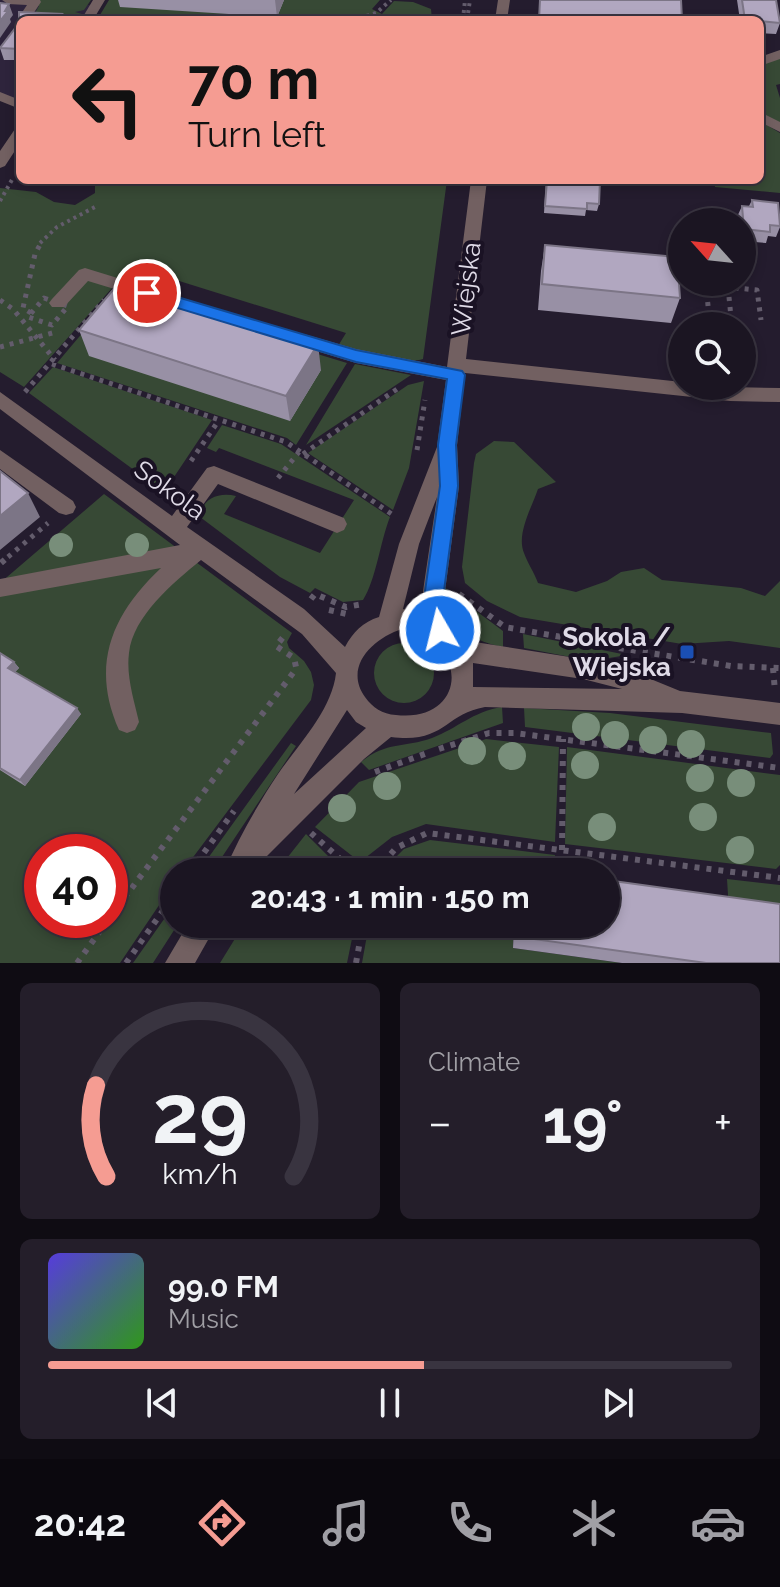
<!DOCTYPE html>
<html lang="en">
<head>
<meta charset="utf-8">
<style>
  body { margin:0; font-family:Raleway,sans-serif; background:#241e2a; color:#f1f3f6; height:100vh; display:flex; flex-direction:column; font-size:30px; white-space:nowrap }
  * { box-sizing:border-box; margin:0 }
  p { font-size:26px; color:#a09fa5 }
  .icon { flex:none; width:44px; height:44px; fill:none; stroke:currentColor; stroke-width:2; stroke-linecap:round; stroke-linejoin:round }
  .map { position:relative; height:963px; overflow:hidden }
  .details { display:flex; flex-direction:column; gap:20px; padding:20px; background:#0f0c13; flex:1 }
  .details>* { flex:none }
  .banner { position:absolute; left:16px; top:16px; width:748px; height:168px; border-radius:12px; box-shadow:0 4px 12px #0003,0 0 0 2px #393440; background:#f59c92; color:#111; overflow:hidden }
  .needle { width:52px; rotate:297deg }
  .fabs { position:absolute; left:668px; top:208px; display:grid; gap:16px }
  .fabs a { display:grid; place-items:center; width:88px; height:88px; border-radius:50%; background:#1b1522; box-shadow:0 4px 12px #0003,0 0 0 2px #393440; font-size:40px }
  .speed { position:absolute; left:24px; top:834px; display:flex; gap:16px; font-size:40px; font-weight:700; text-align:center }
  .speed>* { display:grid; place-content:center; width:104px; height:104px; border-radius:50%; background:#1b1522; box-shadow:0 4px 12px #0003,0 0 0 2px #393440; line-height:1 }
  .speed .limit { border:12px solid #d22; background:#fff; color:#111 }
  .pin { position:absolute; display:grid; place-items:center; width:68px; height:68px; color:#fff; margin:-34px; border:4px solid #fff; border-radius:50%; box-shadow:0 2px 8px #0007 }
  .me { position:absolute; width:88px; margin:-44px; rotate:352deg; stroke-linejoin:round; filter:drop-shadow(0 0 6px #0008) }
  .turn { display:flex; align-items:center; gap:28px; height:168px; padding:0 40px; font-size:36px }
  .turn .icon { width:104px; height:104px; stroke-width:2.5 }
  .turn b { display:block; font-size:56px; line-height:68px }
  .big { font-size:60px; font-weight:700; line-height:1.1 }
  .details .card { flex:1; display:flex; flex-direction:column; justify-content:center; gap:12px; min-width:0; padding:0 28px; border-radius:12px; background:#241e2a }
  .details .dial { align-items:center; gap:0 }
  .dial svg { height:208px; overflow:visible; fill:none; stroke:#393440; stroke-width:7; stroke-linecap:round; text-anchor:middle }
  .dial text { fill:#f1f3f6; stroke:none }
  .song { display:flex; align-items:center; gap:24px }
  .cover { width:96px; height:96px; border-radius:12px; background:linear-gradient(135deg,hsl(250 70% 55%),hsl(110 70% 35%)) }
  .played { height:8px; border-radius:4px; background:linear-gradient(90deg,#f59c92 55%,#393440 55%) }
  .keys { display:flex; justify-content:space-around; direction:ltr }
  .heat { display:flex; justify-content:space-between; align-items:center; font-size:44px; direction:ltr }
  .details .tiles { flex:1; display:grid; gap:20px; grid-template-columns:1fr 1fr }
  .card:last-child { grid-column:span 2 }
  .trip { position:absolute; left:160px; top:858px; width:460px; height:80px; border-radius:40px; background:#1b1522; box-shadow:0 4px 12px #0003,0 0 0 2px #393440; font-weight:700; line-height:80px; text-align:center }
  .dock { display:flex; height:128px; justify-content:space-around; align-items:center; background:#0b080e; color:#a09fa5 }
  .dock .icon { width:56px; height:56px }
  .dock .on { color:#f59c92 }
  .dock b { font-size:36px; color:#f1f3f6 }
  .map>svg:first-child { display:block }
  .built { fill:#2e243c }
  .green { fill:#374935; fill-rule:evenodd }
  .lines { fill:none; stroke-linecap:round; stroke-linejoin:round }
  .path-far2 { stroke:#635c6c; stroke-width:4; stroke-dasharray:3 4; stroke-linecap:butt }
  .path-far1 { stroke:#635c6c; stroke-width:5; stroke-dasharray:4 6; stroke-linecap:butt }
  .path { stroke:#635c6c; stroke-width:6; stroke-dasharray:5 7; stroke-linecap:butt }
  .minor { fill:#726061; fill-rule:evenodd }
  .tree { fill:#788e7a }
  .wall { fill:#9890a5 }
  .shaded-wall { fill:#7c7586 }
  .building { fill:#b1a7c0; stroke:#7c7586; stroke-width:2 }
  .route { fill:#1a73e8; stroke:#114b97; stroke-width:2 }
  .transit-dot { fill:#1a4fb4; stroke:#1a1224; stroke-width:3 }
  .labels { text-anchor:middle; stroke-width:8; stroke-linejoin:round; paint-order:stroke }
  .street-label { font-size:26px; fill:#dfdae7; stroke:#1a1224 }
  .poi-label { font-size:26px; font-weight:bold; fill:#dfdae7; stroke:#1a1224; text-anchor:end }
</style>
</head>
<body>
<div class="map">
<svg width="780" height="963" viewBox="0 0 780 963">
  <rect width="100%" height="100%" fill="#241c2e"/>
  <!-- built -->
  <path class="built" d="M 0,0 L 91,5 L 82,20 L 20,20 L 20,102 L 0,93 Z"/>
  <!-- green -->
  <path class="green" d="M 16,0 L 91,0 L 84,10 L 75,12 L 82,14 L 78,20 L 31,20 L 39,6 Z
    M 109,0 L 380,0 L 372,9 L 382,14 L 394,1 L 413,2 L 431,9 L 432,20 L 146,20 L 100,15 Z
    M 777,57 L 780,57 L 780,84 L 776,85 L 780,98 L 780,124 L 760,112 L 760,66 Z
    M 760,121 L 780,133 L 780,193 L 715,187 L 714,180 L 760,180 Z
    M 95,180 L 447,180 L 423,359 C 402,366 362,349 338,346 L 346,333 L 144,270 L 129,269 L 24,387 L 0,372 L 0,188 L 36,192 L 54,202 L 75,205 L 95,193 Z
    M 111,299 L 160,306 L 347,363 L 296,445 L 287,438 L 57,363 Z
    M 355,364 L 411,375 L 306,445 Z
    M 53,367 L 212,420 L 164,492 L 29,393 Z
    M 424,381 L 409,468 L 393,510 L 308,453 L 408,385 Z
    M 222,425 L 281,444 L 390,517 C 380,542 376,580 363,600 L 343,602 L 315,588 L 310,593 L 280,577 L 200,517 C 202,498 219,492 236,496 L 224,514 L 320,553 L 354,500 L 219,448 L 216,452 L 207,448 Z
    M 494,441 L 514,442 L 556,482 L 538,489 C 532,507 516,534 524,553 C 528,564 534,572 538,583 L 576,592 L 607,581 L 621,572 L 644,568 L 662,580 L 741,588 L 765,596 L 780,581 L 780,648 L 729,641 L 682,644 L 520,617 L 487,601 L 465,583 L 462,567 L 474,463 L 476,454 Z
    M 104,494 L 292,633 L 287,642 L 289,648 L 304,661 L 311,672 L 314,685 L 311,700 L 182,872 L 174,872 L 174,883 L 120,963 L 0,963 L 0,583 ZM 42,852 L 110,852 L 110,920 L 42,920 Z
    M 444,587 L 503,631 L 503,647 C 465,639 449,624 444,587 Z
    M 523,634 L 627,655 L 591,661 L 524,648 Z
    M374 673a30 30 0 1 1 60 0a30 30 0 1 1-60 0Z
    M 502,707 L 503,723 L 369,770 L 361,762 C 387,741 404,748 432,738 C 458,728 472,712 502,707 Z
    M 524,708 L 610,713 L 771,733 L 773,754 L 770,758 L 525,727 Z
    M 486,739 L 559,747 L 555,842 L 426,824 L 392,837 L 360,862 L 315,827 L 359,782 Z
    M 291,743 L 296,746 L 212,872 L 198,872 Z
    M 567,747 L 780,775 L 780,865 L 776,869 L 565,844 Z
    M 306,834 L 344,872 L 276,872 Z
    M 430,840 L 555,855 L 554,872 L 411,872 L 385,868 L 404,849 Z
    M 727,879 L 780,885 L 780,963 L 729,911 Z
    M 174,905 L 174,924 L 178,924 L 153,963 L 133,963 Z
    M 244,924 L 355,924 L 347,963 L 220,963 Z
    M 369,924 L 514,924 L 513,948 L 622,963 L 362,963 Z"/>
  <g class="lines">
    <!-- path-far2 -->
    <path class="path-far2" d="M 110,18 L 125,20
      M 353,20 L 376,13 L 391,0
      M 463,20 L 465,0
      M 467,20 L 470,0
      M 0,201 L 13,178
      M 40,243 L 57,227 L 95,207"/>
    <!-- path-far1 -->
    <path class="path-far1" d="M 728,287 L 731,317
      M 44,298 L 68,306 L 52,325 L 28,317 Z
      M 0,300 L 13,309 L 55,360
      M 31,313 L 23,308 L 35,254 L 42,241
      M 710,326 L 706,285 L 757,290 L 761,320
      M 0,347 L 56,332
      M 52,364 L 286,442 L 396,517
      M 25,392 L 104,300
      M 417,450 L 425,400
      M 303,454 L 400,387
      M 191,461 L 219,420
      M 278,478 L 299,452
      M 8,557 L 48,523"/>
    <!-- path -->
    <path class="path" d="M 1,563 L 10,555
      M 459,594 L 505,627 L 573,639
      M 311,599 L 315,594 L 346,607 L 363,604
      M 329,610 L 351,615
      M 619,648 L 731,666 L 780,668
      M 773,668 L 775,691
      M 439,749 L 489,733 L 515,733 L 780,768
      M 375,772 L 430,752
      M 311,833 L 355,872
      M 562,850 L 563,739
      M 190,872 L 234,811
      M 375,872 L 396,848 L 427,833 L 780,878
      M 110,917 L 293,673 L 296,667 L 294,658 L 276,646 L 284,636
      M 77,963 L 108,920
      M 126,963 L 174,895
      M 356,963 L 363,924"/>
    <!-- minor -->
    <path class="minor" d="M 2,0 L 40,0 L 41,2 L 29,20 L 20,20 L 20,23 L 17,20 L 27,5 L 8,4 Z
      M 93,0 L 105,0 L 93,20 L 81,20 Z
      M 498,0 L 510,0 L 507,20 L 495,20 Z
      M 780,50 L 780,59 L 760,66 L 760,57 Z
      M 0,92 L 20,100 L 20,109 L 0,101 Z
      M 760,112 L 780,122 L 780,132 L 760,122 Z
      M 20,128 L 20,143 L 5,166 L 0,168 L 0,151 L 15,129 Z
      M 471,180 L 487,180 L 466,359 L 682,382 L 682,386 L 780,388 L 780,402 L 730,401 L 465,373 L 457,445 L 459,486 L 445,591 L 451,629 L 462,640 L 614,664 L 680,691 L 780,703 L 780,725 L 682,713 L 485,707 C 444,714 445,744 391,737 L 364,759 L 265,858 L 258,861 L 252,872 L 224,872 C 238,839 258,804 278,774 C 298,745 332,710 336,673 L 302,634 L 201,560 C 173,583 133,616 129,653 C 126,676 134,700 139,722 L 135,730 L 127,733 L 119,730 C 90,665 112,614 161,568 L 0,597 L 0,579 L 180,545 L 0,409 L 0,392 L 172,516 L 207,468 L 214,466 L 344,518 L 347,524 L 344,530 L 337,533 L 218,484 L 187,527 L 304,609 L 345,647 C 353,632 363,622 379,617 L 399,544 L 437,447 L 446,380 L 356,363 L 287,342 L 284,337 L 293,331 L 356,349 L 447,367 ZM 437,497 L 423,591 L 427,616 L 403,609 L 419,544 ZM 402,629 C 473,644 465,723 396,715 C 382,714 373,708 365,697 C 343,666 374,638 402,629 ZM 473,663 L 583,679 L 622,689 L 473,687 ZM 347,710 L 356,722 L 366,728 L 294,794 Z
      M 85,268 L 150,288 L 153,292 L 144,298 L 88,281 L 64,307 L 52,307 L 49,303 L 52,299 L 79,270 Z
      M 0,450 L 73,501 L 76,507 L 73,513 L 66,515 L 59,513 L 0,469 Z
      M 188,924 L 217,924 L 195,963 L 165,963 Z"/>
  </g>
  <!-- trees -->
  <g class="tree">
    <circle cx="61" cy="545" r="12"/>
    <circle cx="137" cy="545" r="12"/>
    <circle cx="586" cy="727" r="14"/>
    <circle cx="615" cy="735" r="14"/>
    <circle cx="653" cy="740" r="14"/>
    <circle cx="691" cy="744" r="14"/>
    <circle cx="472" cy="751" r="14"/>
    <circle cx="512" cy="756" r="14"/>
    <circle cx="585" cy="765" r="14"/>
    <circle cx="700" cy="778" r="14"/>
    <circle cx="741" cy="783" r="14"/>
    <circle cx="387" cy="786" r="14"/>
    <circle cx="342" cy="808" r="14"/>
    <circle cx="703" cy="817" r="14"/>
    <circle cx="602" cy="827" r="14"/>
    <circle cx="740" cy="850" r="14"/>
  </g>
  <!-- wall -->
  <path class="wall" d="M 118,0 L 284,0 L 277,17 L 120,7 Z
    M 737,0 L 776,0 L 780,23 L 776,34 L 760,33 L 760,20 L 740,20 Z
    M 19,12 L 62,14 L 63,20 L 20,20 L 20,60 L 4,60 L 0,48 L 19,23 Z
    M 546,180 L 600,180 L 599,204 L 597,211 L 586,210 L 585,216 L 544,213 Z
    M 752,200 L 780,222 L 780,227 L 776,237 L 768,236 L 766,243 L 742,241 L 742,222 L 738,222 L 737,217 L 742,206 L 749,206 Z
    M 545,245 L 680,298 L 671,323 L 538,310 L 541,271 Z
    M 79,330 L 321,370 L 290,421 L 89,356 Z
    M 0,653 L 14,662 L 19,668 L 15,672 L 81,714 L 25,786 L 0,770 Z
    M 514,924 L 606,924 L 780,963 L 622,963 L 513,948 Z"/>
  <!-- shaded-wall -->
  <path class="shaded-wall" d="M 275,0 L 284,0 L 277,17 Z
    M 9,4 L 13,15 L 10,19 L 11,22 L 0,38 L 0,21 Z
    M 318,344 L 321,370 L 290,421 L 286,396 Z
    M 28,493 L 40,517 L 0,550 L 0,516 Z
    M 14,662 L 19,668 L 13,674 L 8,668 Z
    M 77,708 L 81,714 L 25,786 L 20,780 Z"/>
  <!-- building -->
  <path class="building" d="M 540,0 L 681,0 L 682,20 L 539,20 Z
    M 742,0 L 776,0 L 780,23 L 760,21 L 760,20 L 745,20 Z
    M 0,3 L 9,4 L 5,11 L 8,11 L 0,21 Z
    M 19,12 L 62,14 L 58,20 L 20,20 L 20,49 L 0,48 L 19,23 Z
    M 547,180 L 600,180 L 599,204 L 587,203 L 587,209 L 545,206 Z
    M 752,200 L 778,203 L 780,226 L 770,225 L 770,232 L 744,229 L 742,206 L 753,207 Z
    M 545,245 L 677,257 L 680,298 L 542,284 Z
    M 118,284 L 318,344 L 286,396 L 79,330 Z
    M 0,471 L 28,493 L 0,516 Z
    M 0,653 L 14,662 L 8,668 L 77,708 L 20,780 L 0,768 Z
    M 522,869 L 544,872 L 522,872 Z
    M 606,880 L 780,904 L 780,963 L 706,963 L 519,937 L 520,924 L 606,924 Z"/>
  <!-- route -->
  <path class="route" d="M 147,288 L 356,350 L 462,371 L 465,375 L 456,445 L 458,486 L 444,591 L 450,630 L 447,637 L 440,640 L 433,637 L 425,591 L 440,486 L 438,445 L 447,379 L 356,362 L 141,297 L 139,293 Z"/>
  <!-- markers -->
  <rect class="transit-dot" x="679" y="644" width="16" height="16" rx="4"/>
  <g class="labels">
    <!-- street labels -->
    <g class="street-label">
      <text transform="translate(466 289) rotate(-83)" y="9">Wiejska</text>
      <text transform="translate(170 490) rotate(36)" y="9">Sokola</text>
    </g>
    <!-- poi labels -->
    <g class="poi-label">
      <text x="671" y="646">Sokola /<tspan x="671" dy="30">Wiejska</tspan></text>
    </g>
  </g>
</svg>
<div class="fabs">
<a><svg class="needle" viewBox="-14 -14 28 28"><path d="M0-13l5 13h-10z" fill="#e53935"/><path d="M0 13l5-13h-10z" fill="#a09fa5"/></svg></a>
<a><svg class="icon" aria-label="search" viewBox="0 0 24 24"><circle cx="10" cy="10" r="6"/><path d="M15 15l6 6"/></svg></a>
</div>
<div class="speed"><div class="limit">40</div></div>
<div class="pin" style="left:147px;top:293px;background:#d93025"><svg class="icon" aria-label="arrive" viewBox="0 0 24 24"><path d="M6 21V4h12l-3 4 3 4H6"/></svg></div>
<svg class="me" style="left:440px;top:630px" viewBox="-20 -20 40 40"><circle r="17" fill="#1a73e8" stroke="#fff" stroke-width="3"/><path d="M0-11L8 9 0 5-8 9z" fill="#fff"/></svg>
<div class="trip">20:43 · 1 min · 150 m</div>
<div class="banner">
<div class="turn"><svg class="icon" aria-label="left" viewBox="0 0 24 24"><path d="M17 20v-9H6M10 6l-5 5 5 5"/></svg><div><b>70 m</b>Turn left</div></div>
</div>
</div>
<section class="details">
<div class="tiles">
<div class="card dial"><svg viewBox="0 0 100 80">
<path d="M14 69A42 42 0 1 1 86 69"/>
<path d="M14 69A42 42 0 0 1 10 34" stroke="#f59c92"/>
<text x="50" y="56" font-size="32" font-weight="700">29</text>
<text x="50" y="72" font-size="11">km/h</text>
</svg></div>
<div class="card"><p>Climate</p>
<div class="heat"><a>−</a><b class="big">19°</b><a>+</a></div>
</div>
<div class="card">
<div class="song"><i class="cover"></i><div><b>99.0 FM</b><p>Music</p></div></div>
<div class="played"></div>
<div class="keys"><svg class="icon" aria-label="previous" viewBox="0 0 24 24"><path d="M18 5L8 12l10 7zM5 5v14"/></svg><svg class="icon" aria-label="pause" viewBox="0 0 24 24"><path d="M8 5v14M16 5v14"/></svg><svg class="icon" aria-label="next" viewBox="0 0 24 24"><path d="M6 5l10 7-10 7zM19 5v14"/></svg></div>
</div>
</div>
</section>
<nav class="dock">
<b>20:42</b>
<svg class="icon on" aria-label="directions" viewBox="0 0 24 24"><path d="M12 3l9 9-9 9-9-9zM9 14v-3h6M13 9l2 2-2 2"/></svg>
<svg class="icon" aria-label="music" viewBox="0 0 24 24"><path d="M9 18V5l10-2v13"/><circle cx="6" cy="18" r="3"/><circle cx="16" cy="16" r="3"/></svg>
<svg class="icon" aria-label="phone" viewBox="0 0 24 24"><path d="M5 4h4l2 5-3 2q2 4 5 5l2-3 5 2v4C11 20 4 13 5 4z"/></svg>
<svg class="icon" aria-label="climate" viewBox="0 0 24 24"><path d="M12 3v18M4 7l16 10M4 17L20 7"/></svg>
<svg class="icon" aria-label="car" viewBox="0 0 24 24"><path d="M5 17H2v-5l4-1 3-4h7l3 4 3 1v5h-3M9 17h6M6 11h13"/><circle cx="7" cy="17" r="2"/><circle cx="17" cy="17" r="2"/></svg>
</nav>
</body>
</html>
